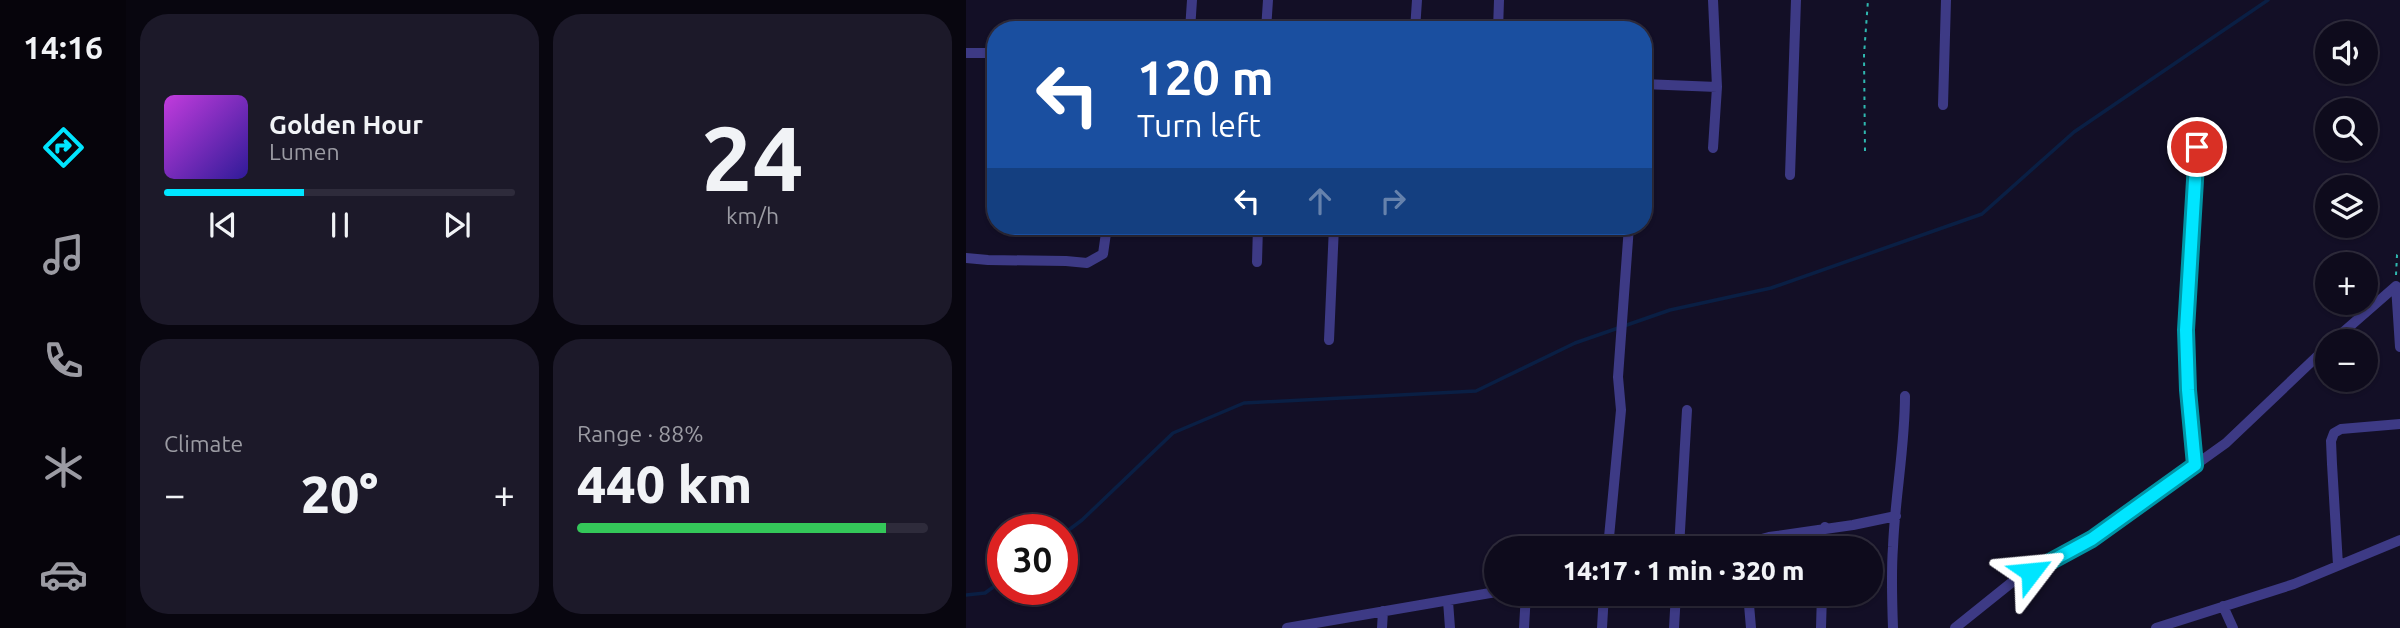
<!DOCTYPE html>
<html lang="en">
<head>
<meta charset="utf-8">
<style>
  body { margin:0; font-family:Ubuntu,sans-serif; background:#1c1929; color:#f1f3f6; height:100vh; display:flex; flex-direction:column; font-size:26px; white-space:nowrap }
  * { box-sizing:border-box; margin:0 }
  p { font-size:23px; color:#9b9ba3 }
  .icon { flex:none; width:38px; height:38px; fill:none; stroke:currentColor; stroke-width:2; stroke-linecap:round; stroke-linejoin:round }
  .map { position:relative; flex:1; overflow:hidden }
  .details { display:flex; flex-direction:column; gap:14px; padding:14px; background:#08060f; width:840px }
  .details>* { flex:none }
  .banner { position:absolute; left:21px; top:21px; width:665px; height:214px; border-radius:28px; box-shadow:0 2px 5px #0004,0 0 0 2px #2e2b3b; background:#1a4fa0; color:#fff; overflow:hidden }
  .buttons { position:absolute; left:1349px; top:21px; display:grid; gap:14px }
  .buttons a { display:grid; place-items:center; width:63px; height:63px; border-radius:50%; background:#0e0b1c; box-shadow:0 2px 5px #0004,0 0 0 2px #2e2b3b; font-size:35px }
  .speed { position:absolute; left:21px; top:514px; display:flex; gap:14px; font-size:35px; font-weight:700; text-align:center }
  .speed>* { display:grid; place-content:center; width:91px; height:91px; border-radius:50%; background:#0e0b1c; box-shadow:0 2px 5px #0004,0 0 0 2px #2e2b3b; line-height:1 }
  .speed .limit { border:10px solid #d22; background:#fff; color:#111 }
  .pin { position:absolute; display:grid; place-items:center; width:60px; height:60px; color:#fff; margin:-30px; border:4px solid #fff; border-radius:50%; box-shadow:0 2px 7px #0007 }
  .me { position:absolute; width:77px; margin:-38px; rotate:61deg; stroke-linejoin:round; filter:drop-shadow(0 0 5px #0008) }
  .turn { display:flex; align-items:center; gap:24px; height:147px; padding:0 35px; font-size:32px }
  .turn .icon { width:91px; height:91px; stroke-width:2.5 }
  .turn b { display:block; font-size:49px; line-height:60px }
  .lanes { display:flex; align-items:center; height:66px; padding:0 35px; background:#0003; justify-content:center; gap:35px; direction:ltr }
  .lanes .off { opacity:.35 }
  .big { font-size:52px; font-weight:800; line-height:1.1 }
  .details .card { flex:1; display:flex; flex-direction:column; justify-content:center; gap:10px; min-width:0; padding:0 24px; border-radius:28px; background:#1c1929 }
  .details .dial { align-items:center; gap:0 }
  .dial b { font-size:91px; line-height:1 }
  .song { display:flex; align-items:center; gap:21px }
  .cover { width:84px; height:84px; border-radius:10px; background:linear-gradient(135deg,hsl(290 70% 55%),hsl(250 70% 35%)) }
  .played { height:7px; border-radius:4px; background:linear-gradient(90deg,#00e5ff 40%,#2e2b3b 40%) }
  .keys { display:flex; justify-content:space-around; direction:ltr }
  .heat { display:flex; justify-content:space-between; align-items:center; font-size:38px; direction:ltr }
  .charge { height:10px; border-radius:5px; background:linear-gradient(90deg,#34c759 88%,#2e2b3b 0) }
  .details .tiles { flex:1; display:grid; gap:14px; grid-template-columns:repeat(2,1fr) }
  .trip { position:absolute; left:518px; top:536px; width:399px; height:70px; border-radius:35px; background:#0e0b1c; box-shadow:0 2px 5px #0004,0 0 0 2px #2e2b3b; font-weight:800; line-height:70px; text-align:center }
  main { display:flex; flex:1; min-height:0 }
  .menu { display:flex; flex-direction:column; width:126px; justify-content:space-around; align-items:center; background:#06040b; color:#9b9ba3 }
  .menu .icon { width:49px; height:49px }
  .menu .current { color:#00e5ff }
  .menu b { font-size:32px; color:#f1f3f6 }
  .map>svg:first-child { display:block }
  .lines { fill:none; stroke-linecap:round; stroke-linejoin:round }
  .stream { stroke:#0a1f44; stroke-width:3.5 }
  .path { stroke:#2fb8b0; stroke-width:2; stroke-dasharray:3.5 5; stroke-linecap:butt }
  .minor { stroke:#3d3a85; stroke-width:10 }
  .route-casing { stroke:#0095a6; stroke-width:18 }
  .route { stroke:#00e5ff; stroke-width:12 }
</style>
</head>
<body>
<main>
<nav class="menu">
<b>14:16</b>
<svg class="icon current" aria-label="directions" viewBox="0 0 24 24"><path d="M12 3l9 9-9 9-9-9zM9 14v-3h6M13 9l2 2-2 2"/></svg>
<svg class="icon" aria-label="music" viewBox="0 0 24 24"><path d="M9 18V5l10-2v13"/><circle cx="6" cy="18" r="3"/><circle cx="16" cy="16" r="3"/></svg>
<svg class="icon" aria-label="phone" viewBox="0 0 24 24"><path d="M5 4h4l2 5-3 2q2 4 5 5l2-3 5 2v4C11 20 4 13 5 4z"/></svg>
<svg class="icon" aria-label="climate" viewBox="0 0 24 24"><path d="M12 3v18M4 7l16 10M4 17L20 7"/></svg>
<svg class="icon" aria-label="car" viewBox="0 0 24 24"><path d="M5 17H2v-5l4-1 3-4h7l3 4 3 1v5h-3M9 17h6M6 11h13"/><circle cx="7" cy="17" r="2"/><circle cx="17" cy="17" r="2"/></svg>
</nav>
<section class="details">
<div class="tiles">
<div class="card">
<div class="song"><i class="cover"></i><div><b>Golden Hour</b><p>Lumen</p></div></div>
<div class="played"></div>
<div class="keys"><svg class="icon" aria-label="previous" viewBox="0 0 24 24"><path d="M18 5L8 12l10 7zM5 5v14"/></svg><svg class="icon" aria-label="pause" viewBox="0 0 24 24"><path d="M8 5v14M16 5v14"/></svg><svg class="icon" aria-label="next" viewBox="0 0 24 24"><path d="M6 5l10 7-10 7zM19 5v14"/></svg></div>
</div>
<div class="card dial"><b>24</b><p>km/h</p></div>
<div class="card"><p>Climate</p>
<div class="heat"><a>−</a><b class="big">20°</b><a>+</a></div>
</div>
<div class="card"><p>Range · 88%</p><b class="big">440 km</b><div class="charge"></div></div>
</div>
</section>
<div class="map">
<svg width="1434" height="628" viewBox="0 0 1434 628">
  <rect width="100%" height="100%" fill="#130f26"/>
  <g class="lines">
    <!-- stream -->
    <path class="stream" d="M 96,535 L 116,520 L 207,433 L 278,403 L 510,391 L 609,343 L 704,310 L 805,288 L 1016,214 L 1108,132 L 1302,0
      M 0,595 L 19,593 L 37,580"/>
    <!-- path -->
    <path class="path" d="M 899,151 L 898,55 L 902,0
      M 1430,275 L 1431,255 L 1434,253"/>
    <!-- minor -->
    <path class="minor" d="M 747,0 L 751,87 L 747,148
      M 224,30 L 226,0
      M 300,30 L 302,0
      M 449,30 L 451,0
      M 532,30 L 533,0
      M 0,53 L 30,53
      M 677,84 L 751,87
      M 977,105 L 980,0
      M 824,175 L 830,0
      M 0,258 L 22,260 L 100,261 L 121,263 L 137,254 L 141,226
      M 291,262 L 292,226
      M 1430,286 L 1434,347
      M 363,340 L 368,226
      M 1367,341 L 1430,286
      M 1229,465 L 1222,390 L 1220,330 L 1231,147
      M 642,548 L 655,410 L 652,377 L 663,226
      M 713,548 L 721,410
      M 762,548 L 803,537 L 887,525 L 930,516
      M 858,548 L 859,527
      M 1372,565 L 1366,464 L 1365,441 L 1368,433 L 1375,429 L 1434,424
      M 782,593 L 785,628
      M 482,601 L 484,628
      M 1257,606 L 1267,628
      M 321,628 L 530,592
      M 416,628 L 417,611
      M 558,628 L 560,593
      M 636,628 L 638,593
      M 708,628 L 710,593
      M 855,628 L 856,593
      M 927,628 C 926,601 925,574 927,547 C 929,496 939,447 939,396
      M 989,628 L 1045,583 L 1126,539 L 1260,443 L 1362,346
      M 1190,628 L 1328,584 L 1434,540"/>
  </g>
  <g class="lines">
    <!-- route casing -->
    <g class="route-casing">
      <path id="route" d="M 1065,572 L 1126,539 L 1229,465 L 1222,390 L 1220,330 L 1231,147"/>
    </g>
    <!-- route -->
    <use href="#route" class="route"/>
  </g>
</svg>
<div class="buttons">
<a><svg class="icon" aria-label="sound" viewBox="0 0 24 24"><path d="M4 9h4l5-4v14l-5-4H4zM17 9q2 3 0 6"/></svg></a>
<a><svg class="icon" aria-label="search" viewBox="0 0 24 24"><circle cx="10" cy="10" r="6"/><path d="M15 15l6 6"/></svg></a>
<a><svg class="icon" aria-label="layers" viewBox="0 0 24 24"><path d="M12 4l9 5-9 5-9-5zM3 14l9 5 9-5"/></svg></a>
<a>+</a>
<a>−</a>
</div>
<div class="speed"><div class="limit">30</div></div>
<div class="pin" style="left:1231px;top:147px;background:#d93025"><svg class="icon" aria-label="arrive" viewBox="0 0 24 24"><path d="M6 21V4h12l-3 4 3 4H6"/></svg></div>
<svg class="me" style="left:1065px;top:572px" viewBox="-20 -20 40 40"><path d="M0-17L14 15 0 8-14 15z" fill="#00e5ff" stroke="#fff" stroke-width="4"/></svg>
<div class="trip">14:17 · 1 min · 320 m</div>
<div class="banner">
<div class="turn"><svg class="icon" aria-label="left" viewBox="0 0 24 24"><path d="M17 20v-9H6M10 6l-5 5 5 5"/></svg><div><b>120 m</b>Turn left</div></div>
<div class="lanes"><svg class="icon" aria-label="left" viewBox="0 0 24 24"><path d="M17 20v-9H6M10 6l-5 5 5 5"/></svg><svg class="icon off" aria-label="ahead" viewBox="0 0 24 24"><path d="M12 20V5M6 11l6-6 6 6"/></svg><svg class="icon off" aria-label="right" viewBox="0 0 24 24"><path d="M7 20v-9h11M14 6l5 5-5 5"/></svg></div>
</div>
</div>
</main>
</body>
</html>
